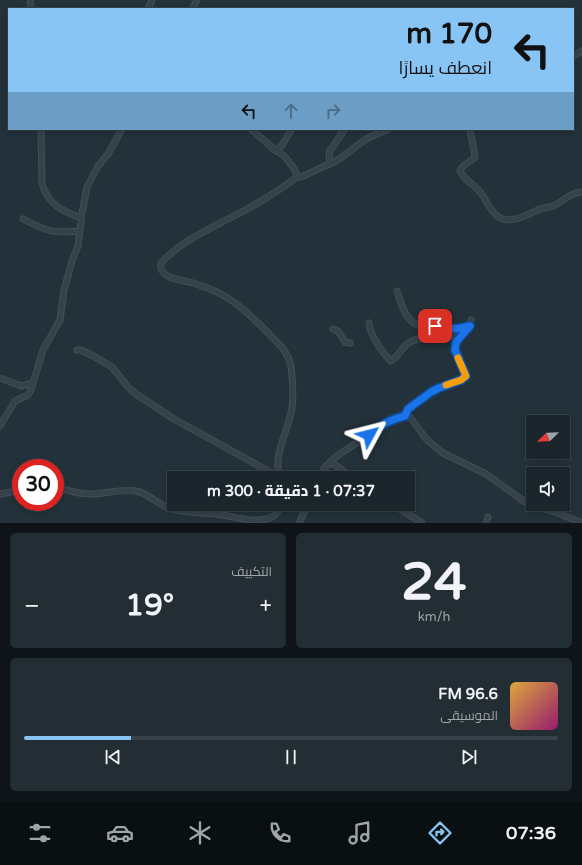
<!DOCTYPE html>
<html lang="ar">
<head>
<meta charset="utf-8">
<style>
  body { margin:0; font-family:"Varela Round",Cairo,sans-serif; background:#232d34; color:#f1f3f6; direction:rtl; height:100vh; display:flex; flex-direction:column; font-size:15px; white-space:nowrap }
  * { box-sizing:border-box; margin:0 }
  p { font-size:13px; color:#9fa5a9 }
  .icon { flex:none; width:22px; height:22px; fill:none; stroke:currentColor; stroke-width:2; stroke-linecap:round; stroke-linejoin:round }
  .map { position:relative; height:523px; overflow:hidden; direction:ltr }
  .side { display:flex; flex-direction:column; gap:10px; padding:10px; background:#0e1418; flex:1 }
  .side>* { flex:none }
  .guide { position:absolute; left:8px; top:8px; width:566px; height:122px; border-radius:0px; box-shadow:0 2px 6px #0003,0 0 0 1px #384248; direction:rtl; background:#88c5f5; color:#111; overflow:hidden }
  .needle { width:26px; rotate:247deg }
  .buttons { position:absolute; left:526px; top:415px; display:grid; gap:8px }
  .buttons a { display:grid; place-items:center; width:44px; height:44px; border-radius:0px; background:#1a252c; box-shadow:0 2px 6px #0003,0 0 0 1px #384248; font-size:20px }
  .speed { position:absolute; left:12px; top:459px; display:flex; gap:8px; font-size:20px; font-weight:700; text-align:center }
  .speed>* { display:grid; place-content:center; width:52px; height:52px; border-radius:50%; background:#1a252c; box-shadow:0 2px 6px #0003,0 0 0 1px #384248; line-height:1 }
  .speed .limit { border:6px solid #d22; background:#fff; color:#111 }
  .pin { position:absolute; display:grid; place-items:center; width:34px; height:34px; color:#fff; margin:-17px; border-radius:8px; box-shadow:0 2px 6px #0006 }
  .me { position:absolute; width:44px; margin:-22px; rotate:52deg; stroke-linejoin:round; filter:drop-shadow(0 0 3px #0008) }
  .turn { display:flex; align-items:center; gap:14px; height:84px; padding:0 16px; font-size:18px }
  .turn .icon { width:52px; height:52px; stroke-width:2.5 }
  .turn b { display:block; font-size:28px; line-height:34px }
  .lanes { display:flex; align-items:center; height:38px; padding:0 16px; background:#0003; justify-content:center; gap:20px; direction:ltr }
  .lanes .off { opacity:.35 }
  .big { font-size:30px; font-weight:800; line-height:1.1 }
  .side .tile { flex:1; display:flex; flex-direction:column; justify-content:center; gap:6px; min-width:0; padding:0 14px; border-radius:6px; background:#232d34 }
  .side .dial { align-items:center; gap:0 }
  .dial b { font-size:52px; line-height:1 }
  .song { display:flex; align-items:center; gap:12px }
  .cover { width:48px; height:48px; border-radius:6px; background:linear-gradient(135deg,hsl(40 70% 55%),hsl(320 70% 35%)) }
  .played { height:4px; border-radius:2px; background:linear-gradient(90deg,#88c5f5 20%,#384248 20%) }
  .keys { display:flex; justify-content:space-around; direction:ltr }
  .heat { display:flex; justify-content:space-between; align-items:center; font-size:22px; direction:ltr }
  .side .tiles { flex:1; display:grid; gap:10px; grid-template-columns:1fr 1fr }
  .tile:last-child { grid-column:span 2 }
  .trip { position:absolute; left:167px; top:471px; width:248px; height:40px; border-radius:0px; background:#1a252c; box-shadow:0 2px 6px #0003,0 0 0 1px #384248; font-weight:800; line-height:40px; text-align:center; direction:rtl }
  .tab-bar { display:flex; height:64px; justify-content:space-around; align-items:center; background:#0a0f12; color:#9fa5a9 }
  .tab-bar .icon { width:28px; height:28px }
  .tab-bar .on { color:#88c5f5 }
  .tab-bar b { font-size:18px; color:#f1f3f6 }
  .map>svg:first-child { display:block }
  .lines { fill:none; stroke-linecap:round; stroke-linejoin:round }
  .minor-casing { stroke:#424e56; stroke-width:7 }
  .minor { stroke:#36424a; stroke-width:5 }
  .route-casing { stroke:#114b97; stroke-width:10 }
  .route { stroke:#1a73e8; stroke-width:7 }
  .slow { stroke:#f59e0b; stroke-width:7 }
</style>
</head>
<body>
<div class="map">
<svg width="582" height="523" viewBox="0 0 582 523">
  <rect width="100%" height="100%" fill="#23313a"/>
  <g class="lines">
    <!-- minor casing -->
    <g class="minor-casing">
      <path id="minor" d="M 30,0 L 31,9
        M 148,9 L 152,0
        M 192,9 L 197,0
        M 573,56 L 582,51
        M 41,129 L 42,184 C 49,205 62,211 81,218
        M 251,129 L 276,151 C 284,154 296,168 297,177
        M 470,129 L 475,157 C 470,163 462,164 460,171 C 464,180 475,185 481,193 C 486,200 490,210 497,216 C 510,226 528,214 540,209 C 545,207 551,208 555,205 C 565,200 570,193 582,192
        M 276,151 L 282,145 L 292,129
        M 330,163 L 329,152 L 345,129
        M 23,219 C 48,232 52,233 80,231
        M 397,291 C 401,303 405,320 418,325 C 424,327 431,325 437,326 C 444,327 452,330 459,328
        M 369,323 C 369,333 383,354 391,361 C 398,357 400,350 406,345 C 417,335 435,338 449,337 L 459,328
        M 333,329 L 338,331 L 345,342 L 350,343
        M 77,350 L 81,350 L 95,357 L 112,367 L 128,387 L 136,394 L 174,419 L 279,477
        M 0,378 L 21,386 L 33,383
        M 405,416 L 410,417 L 427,440 L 443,453 L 486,474 L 529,505 L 558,513 L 582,523
        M 0,426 L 15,401 L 28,395 L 31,390 L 43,350 L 60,320 L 64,290 L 72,261 L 78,246 L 82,213 L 87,187 L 98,166 L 108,154 L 122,129
        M 331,462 L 353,478
        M 280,478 C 272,459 287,432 291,413 C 294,402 293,370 289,359 C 286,353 283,348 279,344 C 259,324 237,299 210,289 C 204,287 197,284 190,282 C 181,280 158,278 161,263 C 178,244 203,232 226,220 C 250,208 275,194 297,177 L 301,177 L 338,160 L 366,139 L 388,129
        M 319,478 C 327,457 353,447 370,434 C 376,429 382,424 390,420 C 394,418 400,417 405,416 L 408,409 L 431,392 L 439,387 L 461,381 L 466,376 C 463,367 456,358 455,349 C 454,337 469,332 471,320
        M 55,488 C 66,489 77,494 88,494 C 103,495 121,488 136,491 C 148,493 158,505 171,509 C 185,513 201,513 216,514 C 233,516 251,523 267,519 C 275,517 279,512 280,504
        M 0,494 L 21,490
        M 195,504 L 211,512
        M 392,504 L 422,523
        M 299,523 L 308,504
        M 486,523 L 488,517"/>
    </g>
    <!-- minor -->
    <use href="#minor" class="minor"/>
  </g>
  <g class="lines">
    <!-- route casing -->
    <g class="route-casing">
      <path id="route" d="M 369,435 C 380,425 390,419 405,416 L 408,409 L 431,392 L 439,388 L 461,380 L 466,376 L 455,350 L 456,342 L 470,326 L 456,329 L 435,326"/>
    </g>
    <!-- route -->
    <use href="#route" class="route"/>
    <!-- slow -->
    <path class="slow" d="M 446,385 L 461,380 L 466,376 L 458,358"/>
  </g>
</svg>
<div class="buttons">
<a><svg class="needle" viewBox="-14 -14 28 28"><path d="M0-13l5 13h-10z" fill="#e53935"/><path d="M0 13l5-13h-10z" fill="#9fa5a9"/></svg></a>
<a><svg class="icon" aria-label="sound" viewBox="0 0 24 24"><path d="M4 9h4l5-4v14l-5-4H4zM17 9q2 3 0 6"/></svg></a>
</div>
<div class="speed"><div class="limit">30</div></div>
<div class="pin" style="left:435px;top:326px;background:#d93025"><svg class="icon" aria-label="arrive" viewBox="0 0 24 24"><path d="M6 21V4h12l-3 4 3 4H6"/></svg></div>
<svg class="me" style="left:369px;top:435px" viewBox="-20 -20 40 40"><path d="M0-17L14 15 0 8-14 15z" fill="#1a73e8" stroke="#fff" stroke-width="4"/></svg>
<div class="trip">07:37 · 1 دقيقة · 300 m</div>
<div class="guide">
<div class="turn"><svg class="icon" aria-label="left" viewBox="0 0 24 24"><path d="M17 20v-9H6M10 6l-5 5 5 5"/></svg><div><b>170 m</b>انعطف يسارًا</div></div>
<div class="lanes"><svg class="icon" aria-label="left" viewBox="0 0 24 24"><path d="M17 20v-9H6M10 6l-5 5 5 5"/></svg><svg class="icon off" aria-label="ahead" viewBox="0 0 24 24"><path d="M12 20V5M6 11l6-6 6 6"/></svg><svg class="icon off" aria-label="right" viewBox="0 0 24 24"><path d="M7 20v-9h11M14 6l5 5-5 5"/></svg></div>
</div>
</div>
<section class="side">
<div class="tiles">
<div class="tile dial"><b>24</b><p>km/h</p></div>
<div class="tile"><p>التكييف</p>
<div class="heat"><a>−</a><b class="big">19°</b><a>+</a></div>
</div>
<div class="tile">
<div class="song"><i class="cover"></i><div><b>96.6 FM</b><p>الموسيقى</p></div></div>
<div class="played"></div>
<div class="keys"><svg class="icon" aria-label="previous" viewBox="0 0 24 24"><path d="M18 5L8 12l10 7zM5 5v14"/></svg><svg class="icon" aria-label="pause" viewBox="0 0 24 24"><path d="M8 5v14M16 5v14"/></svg><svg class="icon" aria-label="next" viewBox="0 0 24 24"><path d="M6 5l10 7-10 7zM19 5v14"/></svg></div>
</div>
</div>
</section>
<nav class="tab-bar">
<b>07:36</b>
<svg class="icon on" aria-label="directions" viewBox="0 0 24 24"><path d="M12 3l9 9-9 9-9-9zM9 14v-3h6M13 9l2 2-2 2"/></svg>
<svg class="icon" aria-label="music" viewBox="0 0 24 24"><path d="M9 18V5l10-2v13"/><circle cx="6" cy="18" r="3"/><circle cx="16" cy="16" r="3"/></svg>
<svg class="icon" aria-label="phone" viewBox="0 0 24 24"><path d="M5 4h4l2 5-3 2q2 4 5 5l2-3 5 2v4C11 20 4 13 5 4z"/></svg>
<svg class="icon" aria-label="climate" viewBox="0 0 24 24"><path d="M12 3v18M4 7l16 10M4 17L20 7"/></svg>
<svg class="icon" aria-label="car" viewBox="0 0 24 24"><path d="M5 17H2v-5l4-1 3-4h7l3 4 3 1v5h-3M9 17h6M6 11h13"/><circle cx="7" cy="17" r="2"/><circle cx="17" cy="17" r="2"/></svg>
<svg class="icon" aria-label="filters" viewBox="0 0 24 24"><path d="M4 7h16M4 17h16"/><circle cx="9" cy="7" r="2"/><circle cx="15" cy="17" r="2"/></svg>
</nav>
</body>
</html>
